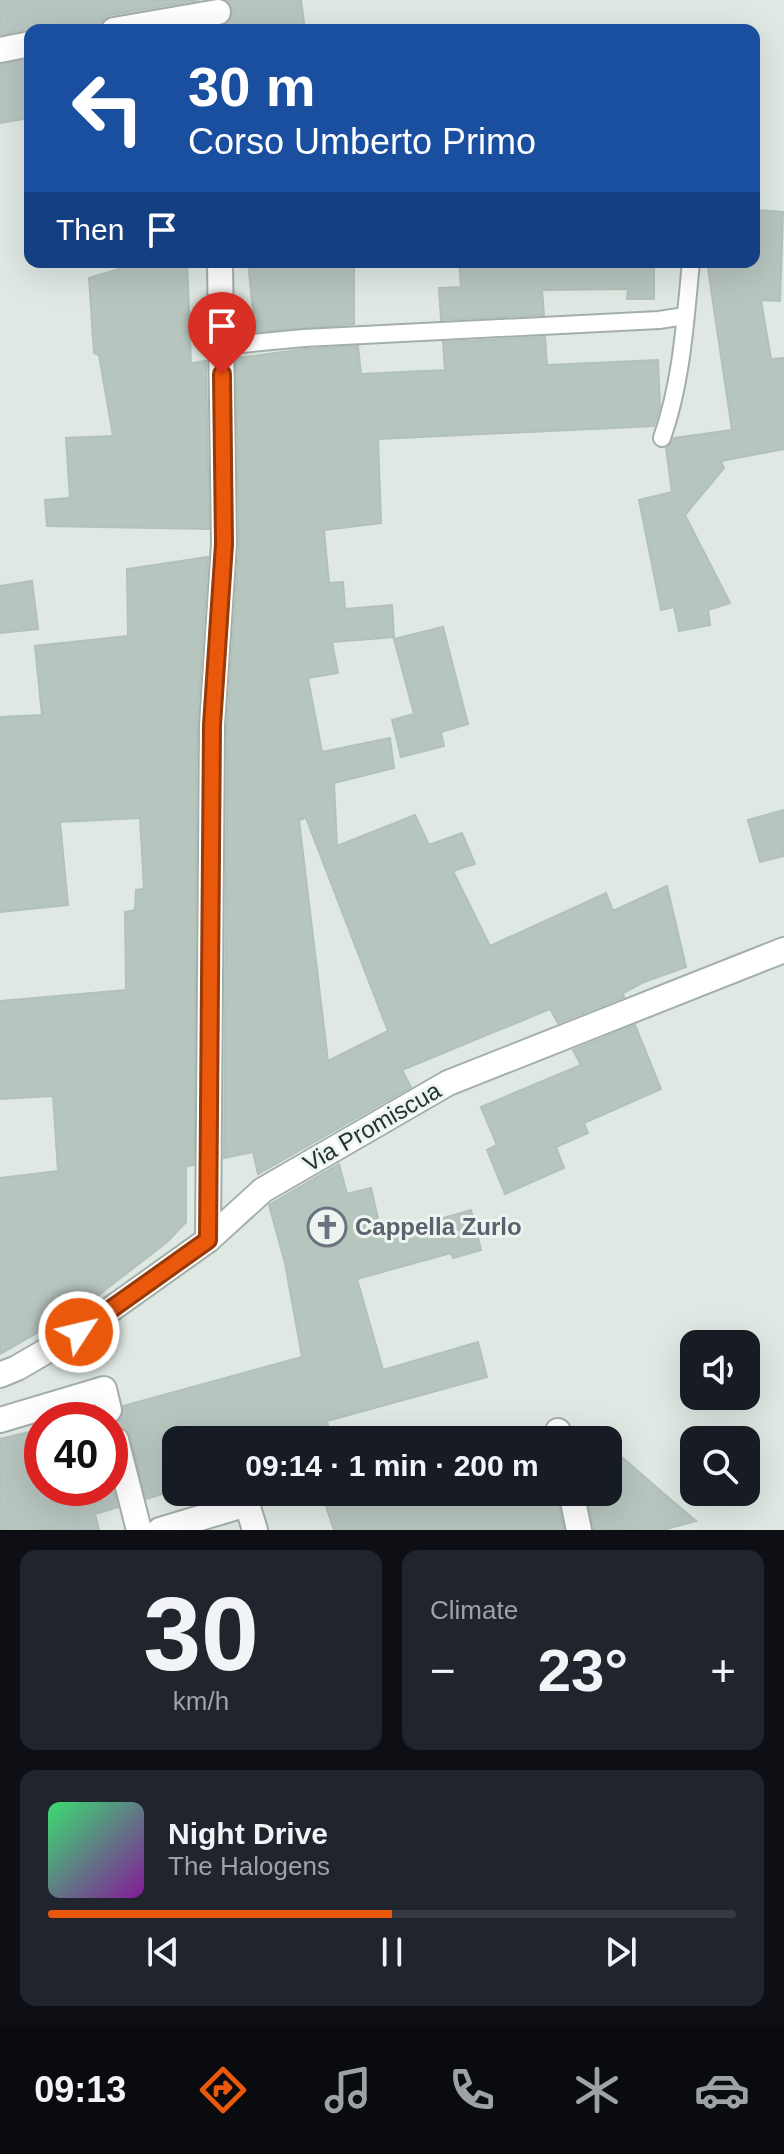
<!DOCTYPE html>
<html lang="en">
<head>
<meta charset="utf-8">
<style>
  body { margin:0; font-family:Helvetica,sans-serif; background:#20242c; color:#f1f3f6; height:100vh; display:flex; flex-direction:column; font-size:30px; white-space:nowrap }
  * { box-sizing:border-box; margin:0 }
  p { font-size:26px; color:#9ea1a6 }
  .icon { flex:none; width:44px; height:44px; fill:none; stroke:currentColor; stroke-width:2; stroke-linecap:round; stroke-linejoin:round }
  .map { position:relative; height:1530px; overflow:hidden }
  .drawer { display:flex; flex-direction:column; gap:20px; padding:20px; background:#0d0f14; flex:1 }
  .drawer>* { flex:none }
  .guide { position:absolute; left:24px; top:24px; width:736px; height:244px; border-radius:16px; box-shadow:0 8px 32px #0002; background:#1a4fa0; color:#fff; overflow:hidden }
  .tools { position:absolute; left:680px; top:1330px; display:grid; gap:16px }
  .tools a { display:grid; place-items:center; width:80px; height:80px; border-radius:16px; background:#171b24; box-shadow:0 8px 32px #0002; font-size:40px }
  .speed { position:absolute; left:24px; top:1402px; display:flex; gap:16px; font-size:40px; font-weight:700; text-align:center }
  .speed>* { display:grid; place-content:center; width:104px; height:104px; border-radius:50%; background:#171b24; box-shadow:0 8px 32px #0002; line-height:1 }
  .speed .limit { border:12px solid #d22; background:#fff; color:#111 }
  .pin { position:absolute; display:grid; place-items:center; width:68px; height:68px; color:#fff; margin:-82px -34px; border-radius:50% 50% 50% 0; rotate:-45deg; box-shadow:0 0 8px #0007 }
  .pin .icon { rotate:45deg }
  .me { position:absolute; width:88px; margin:-44px; rotate:55deg; stroke-linejoin:round; filter:drop-shadow(0 0 6px #0008) }
  .turn { display:flex; align-items:center; gap:28px; height:168px; padding:0 32px; font-size:36px }
  .turn .icon { width:104px; height:104px; stroke-width:2.5 }
  .turn b { display:block; font-size:56px; line-height:68px }
  .then { display:flex; align-items:center; height:76px; padding:0 32px; background:#0003; gap:16px; font-size:30px }
  .big { font-size:60px; font-weight:700; line-height:1.1 }
  .drawer .tile { flex:1; display:flex; flex-direction:column; justify-content:center; gap:12px; min-width:0; padding:0 28px; border-radius:16px; background:#20242c }
  .drawer .dial { align-items:center; gap:0 }
  .dial b { font-size:104px; line-height:1 }
  .song { display:flex; align-items:center; gap:24px }
  .cover { width:96px; height:96px; border-radius:12px; background:linear-gradient(135deg,hsl(140 70% 55%),hsl(290 70% 35%)) }
  .played { height:8px; border-radius:4px; background:linear-gradient(90deg,#ea580c 50%,#363941 50%) }
  .keys { display:flex; justify-content:space-around; direction:ltr }
  .heat { display:flex; justify-content:space-between; align-items:center; font-size:44px; direction:ltr }
  .drawer .tiles { flex:1; display:grid; gap:20px; grid-template-columns:1fr 1fr }
  .tile:last-child { grid-column:span 2 }
  .trip { position:absolute; left:162px; top:1426px; width:460px; height:80px; border-radius:16px; background:#171b24; box-shadow:0 8px 32px #0002; font-weight:700; line-height:80px; text-align:center }
  .tab-bar { display:flex; height:128px; justify-content:space-around; align-items:center; background:#090b0e; color:#9ea1a6 }
  .tab-bar .icon { width:56px; height:56px }
  .tab-bar .active { color:#ea580c }
  .tab-bar b { font-size:36px; color:#f1f3f6 }
  .map>svg:first-child { display:block }
  .building { fill:#b7c5bf; stroke:#b2c1b9; stroke-width:2; fill-rule:evenodd }
  .lines { fill:none; stroke-linecap:round; stroke-linejoin:round }
  .service-casing { stroke:#a3afa9; stroke-width:20 }
  .minor-casing { stroke:#a3afa9; stroke-width:28 }
  .tertiary-casing { stroke:#a3afa9; stroke-width:28 }
  .service { stroke:#fff; stroke-width:16 }
  .minor { stroke:#fff; stroke-width:24 }
  .tertiary { stroke:#fff; stroke-width:24 }
  .route-casing { stroke:#983908; stroke-width:20 }
  .route { stroke:#ea580c; stroke-width:14 }
  .labels { text-anchor:middle; stroke-width:6; stroke-linejoin:round; paint-order:stroke }
  .street-label { font-size:24px; fill:#22362e; stroke:#eef5f1 }
  .worship-label { font-size:24px; font-weight:bold; fill:#5b616d; stroke:#eef5f1; text-anchor:start }
</style>
</head>
<body>
<div class="map">
<svg width="784" height="1530" viewBox="0 0 784 1530">
  <rect width="100%" height="100%" fill="#dfe8e3"/>
  <!-- building -->
  <path class="building" d="M 0,0 L 199,0 L 111,15 L 104,19 L 99,30 L 28,29 L 0,35 Z
    M 226,0 L 301,0 L 305,30 L 202,30 L 228,23 L 233,10 Z
    M 30,59 L 30,118 L 0,123 L 0,65 Z
    M 754,210 L 783,212 L 780,301 L 761,300 L 771,359 L 784,358 L 784,449 L 721,461 L 724,468 L 685,515 L 730,603 L 708,610 L 710,625 L 679,631 L 674,607 L 661,610 L 639,500 L 672,492 L 666,448 L 674,438 L 732,430 L 707,262 L 754,262 Z
    M 123,262 L 187,262 L 191,363 L 206,361 L 209,529 L 47,526 L 45,500 L 70,498 L 66,438 L 113,436 L 99,355 L 94,353 L 89,278 L 122,268 Z
    M 248,262 L 354,262 L 354,324 L 255,332 Z
    M 459,262 L 654,262 L 654,299 L 627,299 L 628,289 L 542,290 L 544,315 L 441,320 L 439,288 L 461,287 Z
    M 545,337 L 547,365 L 658,360 L 660,407 L 654,426 L 378,439 L 381,523 L 324,530 L 329,583 L 343,582 L 345,609 L 392,605 L 394,637 L 332,642 L 338,673 L 308,678 L 322,752 L 390,738 L 394,768 L 334,783 L 337,846 L 415,815 L 429,845 L 462,833 L 475,864 L 453,871 L 490,946 L 606,893 L 613,911 L 667,886 L 686,967 L 644,982 L 623,993 L 624,997 L 558,1023 L 550,1009 L 402,1070 L 411,1087 L 258,1174 L 253,1152 L 224,1158 L 227,726 L 239,544 L 236,358 L 305,349 L 358,346 L 361,374 L 445,370 L 443,342 ZM 306,818 L 388,1031 L 328,1061 L 299,820 Z
    M 208,557 L 197,725 L 194,1165 L 186,1166 L 186,1222 L 167,1242 L 87,1304 L 0,1354 L 0,1178 L 58,1171 L 53,1096 L 0,1099 L 0,1001 L 126,990 L 125,912 L 135,910 L 136,890 L 144,889 L 140,818 L 60,822 L 68,905 L 0,912 L 0,717 L 42,715 L 35,646 L 128,636 L 127,569 Z
    M 32,581 L 38,629 L 0,633 L 0,586 Z
    M 443,627 L 468,724 L 441,732 L 444,746 L 401,757 L 392,720 L 414,714 L 394,639 Z
    M 784,810 L 784,856 L 760,862 L 748,820 Z
    M 635,1025 L 661,1089 L 584,1123 L 588,1133 L 556,1147 L 564,1168 L 505,1194 L 487,1150 L 497,1145 L 481,1107 L 581,1065 L 573,1050 Z
    M 339,1164 L 347,1194 L 371,1188 L 382,1236 L 471,1210 L 481,1250 L 453,1258 L 451,1253 L 357,1279 L 383,1370 L 478,1342 L 487,1377 L 327,1421 L 331,1440 L 176,1440 L 176,1490 L 146,1499 L 130,1436 L 121,1426 L 110,1427 L 110,1425 L 120,1420 L 123,1406 L 302,1357 L 285,1263 L 269,1205 Z
    M 42,1429 L 42,1488 L 110,1488 L 110,1477 L 118,1507 L 95,1514 L 99,1530 L 0,1530 L 0,1439 Z
    M 608,1445 L 670,1499 L 696,1521 L 663,1530 L 594,1530 L 586,1492 L 608,1492 Z
    M 264,1492 L 314,1492 L 268,1504 Z
    M 321,1492 L 460,1492 L 462,1504 L 506,1492 L 556,1492 L 564,1530 L 334,1530 Z"/>
  <g class="lines">
    <!-- service casing -->
    <g class="service-casing">
      <path id="service" d="M 221,346 L 304,338 L 659,320 L 685,316
        M 662,438 C 682,381 685,322 691,262"/>
    </g>
    <!-- minor casing -->
    <g class="minor-casing">
      <path id="minor" d="M 114,30 L 218,12
        M 0,50 L 30,44
        M 208,1240 L 212,725 L 224,544 L 220,262
        M 0,1420 L 104,1389 L 109,1410
        M 558,1431 L 560,1440
        M 116,1440 L 139,1530
        M 571,1492 L 579,1530
        M 160,1530 L 247,1504 L 255,1530"/>
    </g>
    <!-- tertiary casing -->
    <g class="tertiary-casing">
      <path id="tertiary" d="M 0,1375 L 17,1368 L 79,1332 L 208,1240 L 263,1190 L 448,1083 L 784,950"/>
    </g>
    <!-- service -->
    <use href="#service" class="service"/>
    <!-- minor -->
    <use href="#minor" class="minor"/>
    <!-- tertiary -->
    <use href="#tertiary" class="tertiary"/>
  </g>
  <g class="lines">
    <!-- route casing -->
    <g class="route-casing">
      <path id="route" d="M 79,1332 L 208,1240 L 212,725 L 224,544 L 222,374"/>
    </g>
    <!-- route -->
    <use href="#route" class="route"/>
  </g>
  <!-- icons -->
  <defs>
    <g id="church-ring" transform="scale(2)"><circle r="9.5" fill="#eef5f1" stroke="#6b7280" stroke-width="1.5"/><path d="M-1.2-6h2.4v3.5h3.3v2.4h-3.3V6h-2.4V-.1h-3.3v-2.4h3.3Z" fill="#6b7280"/></g>
  </defs>
  <g fill-rule="evenodd">
    <use href="#church-ring" x="327" y="1227"/>
  </g>
  <g class="labels">
    <!-- street labels -->
    <g class="street-label">
      <text transform="translate(372 1127) rotate(-30)" y="8">Via Promiscua</text>
    </g>
    <!-- worship labels -->
    <g class="worship-label">
      <text x="355" y="1235">Cappella Zurlo</text>
    </g>
  </g>
</svg>
<div class="tools">
<a><svg class="icon" aria-label="sound" viewBox="0 0 24 24"><path d="M4 9h4l5-4v14l-5-4H4zM17 9q2 3 0 6"/></svg></a>
<a><svg class="icon" aria-label="search" viewBox="0 0 24 24"><circle cx="10" cy="10" r="6"/><path d="M15 15l6 6"/></svg></a>
</div>
<div class="speed"><div class="limit">40</div></div>
<div class="pin" style="left:222px;top:374px;background:#d93025"><svg class="icon" aria-label="arrive" viewBox="0 0 24 24"><path d="M6 21V4h12l-3 4 3 4H6"/></svg></div>
<svg class="me" style="left:79px;top:1332px" viewBox="-20 -20 40 40"><circle r="17" fill="#ea580c" stroke="#fff" stroke-width="3"/><path d="M0-11L8 9 0 5-8 9z" fill="#fff"/></svg>
<div class="trip">09:14 · 1 min · 200 m</div>
<div class="guide">
<div class="turn"><svg class="icon" aria-label="left" viewBox="0 0 24 24"><path d="M17 20v-9H6M10 6l-5 5 5 5"/></svg><div><b>30 m</b>Corso Umberto Primo</div></div>
<div class="then">Then<svg class="icon" aria-label="arrive" viewBox="0 0 24 24"><path d="M6 21V4h12l-3 4 3 4H6"/></svg></div>
</div>
</div>
<section class="drawer">
<div class="tiles">
<div class="tile dial"><b>30</b><p>km/h</p></div>
<div class="tile"><p>Climate</p>
<div class="heat"><a>−</a><b class="big">23°</b><a>+</a></div>
</div>
<div class="tile">
<div class="song"><i class="cover"></i><div><b>Night Drive</b><p>The Halogens</p></div></div>
<div class="played"></div>
<div class="keys"><svg class="icon" aria-label="previous" viewBox="0 0 24 24"><path d="M18 5L8 12l10 7zM5 5v14"/></svg><svg class="icon" aria-label="pause" viewBox="0 0 24 24"><path d="M8 5v14M16 5v14"/></svg><svg class="icon" aria-label="next" viewBox="0 0 24 24"><path d="M6 5l10 7-10 7zM19 5v14"/></svg></div>
</div>
</div>
</section>
<nav class="tab-bar">
<b>09:13</b>
<svg class="icon active" aria-label="directions" viewBox="0 0 24 24"><path d="M12 3l9 9-9 9-9-9zM9 14v-3h6M13 9l2 2-2 2"/></svg>
<svg class="icon" aria-label="music" viewBox="0 0 24 24"><path d="M9 18V5l10-2v13"/><circle cx="6" cy="18" r="3"/><circle cx="16" cy="16" r="3"/></svg>
<svg class="icon" aria-label="phone" viewBox="0 0 24 24"><path d="M5 4h4l2 5-3 2q2 4 5 5l2-3 5 2v4C11 20 4 13 5 4z"/></svg>
<svg class="icon" aria-label="climate" viewBox="0 0 24 24"><path d="M12 3v18M4 7l16 10M4 17L20 7"/></svg>
<svg class="icon" aria-label="car" viewBox="0 0 24 24"><path d="M5 17H2v-5l4-1 3-4h7l3 4 3 1v5h-3M9 17h6M6 11h13"/><circle cx="7" cy="17" r="2"/><circle cx="17" cy="17" r="2"/></svg>
</nav>
</body>
</html>
